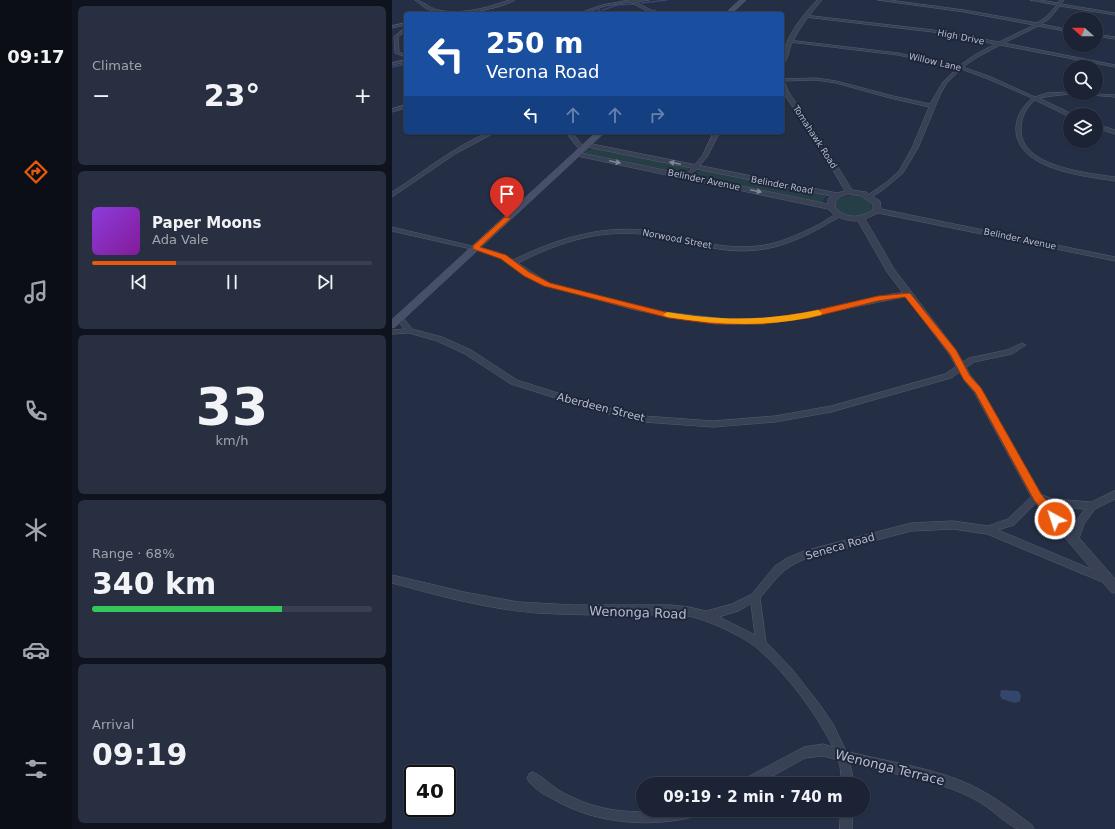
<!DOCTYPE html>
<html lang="en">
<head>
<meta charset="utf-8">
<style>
  body { margin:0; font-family:"DejaVu Sans",sans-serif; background:#282f40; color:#f1f3f6; height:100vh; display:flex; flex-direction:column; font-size:15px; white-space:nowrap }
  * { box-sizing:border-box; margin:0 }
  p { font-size:13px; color:#a0a4ac }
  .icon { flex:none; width:22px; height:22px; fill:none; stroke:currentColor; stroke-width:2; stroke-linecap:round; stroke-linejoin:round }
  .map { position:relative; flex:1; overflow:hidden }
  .drawer { display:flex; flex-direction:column; gap:6px; padding:6px; background:#0f131d; width:320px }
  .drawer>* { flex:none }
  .hud { position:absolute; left:12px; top:12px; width:380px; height:122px; border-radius:4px; box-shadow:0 1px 3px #0004,0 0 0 1px #39404f; background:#1a4fa0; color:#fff; overflow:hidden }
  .needle { width:26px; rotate:291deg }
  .fabs { position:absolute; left:671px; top:12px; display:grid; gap:8px }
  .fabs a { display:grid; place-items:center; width:40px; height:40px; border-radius:50%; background:#1b2334; box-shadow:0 1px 3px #0004,0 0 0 1px #39404f; font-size:20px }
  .speed { position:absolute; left:12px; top:765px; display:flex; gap:8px; font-size:20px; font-weight:700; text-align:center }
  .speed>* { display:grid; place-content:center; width:52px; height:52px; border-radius:50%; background:#1b2334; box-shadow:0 1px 3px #0004,0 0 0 1px #39404f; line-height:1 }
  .speed .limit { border:2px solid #111; border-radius:6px; background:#fff; color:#111 }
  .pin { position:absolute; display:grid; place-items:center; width:34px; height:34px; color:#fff; margin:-41px -17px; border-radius:50% 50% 50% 0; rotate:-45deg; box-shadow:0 0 4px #0007 }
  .pin .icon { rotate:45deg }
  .me { position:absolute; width:44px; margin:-22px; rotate:320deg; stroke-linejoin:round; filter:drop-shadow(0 0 3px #0008) }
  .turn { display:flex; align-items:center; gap:14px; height:84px; padding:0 16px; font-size:18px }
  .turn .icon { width:52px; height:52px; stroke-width:2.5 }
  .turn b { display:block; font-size:28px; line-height:34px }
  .lanes { display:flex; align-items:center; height:38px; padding:0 16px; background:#0003; justify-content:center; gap:20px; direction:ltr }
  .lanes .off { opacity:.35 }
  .big { font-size:30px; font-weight:800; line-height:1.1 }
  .drawer .card { flex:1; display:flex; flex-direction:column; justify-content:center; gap:6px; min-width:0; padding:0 14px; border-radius:6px; background:#282f40 }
  .drawer .dial { align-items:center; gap:0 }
  .dial b { font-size:52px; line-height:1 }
  .song { display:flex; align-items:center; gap:12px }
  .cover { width:48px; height:48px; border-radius:6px; background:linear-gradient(135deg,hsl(270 70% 55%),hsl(290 70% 35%)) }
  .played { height:4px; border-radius:2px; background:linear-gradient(90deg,#ea580c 30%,#39404f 30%) }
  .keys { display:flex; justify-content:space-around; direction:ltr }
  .heat { display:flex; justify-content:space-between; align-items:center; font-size:22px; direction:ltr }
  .charge { height:6px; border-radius:3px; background:linear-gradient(90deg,#34c759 68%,#39404f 0) }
  .trip { position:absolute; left:244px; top:777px; width:234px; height:40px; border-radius:20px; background:#1b2334; box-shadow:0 1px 3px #0004,0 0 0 1px #39404f; font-weight:800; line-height:40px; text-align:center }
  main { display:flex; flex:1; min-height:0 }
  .dock { display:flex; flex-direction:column; width:72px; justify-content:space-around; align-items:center; background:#0b0e15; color:#a0a4ac }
  .dock .icon { width:28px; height:28px }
  .dock .active { color:#ea580c }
  .dock b { font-size:18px; color:#f1f3f6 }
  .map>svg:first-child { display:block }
  .green { fill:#263f47 }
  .water { fill:#34466d }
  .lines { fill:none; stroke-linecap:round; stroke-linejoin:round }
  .stream { stroke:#34466d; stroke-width:1.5 }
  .minor-casing { stroke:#555c70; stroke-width:1 }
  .tertiary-casing { stroke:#555c70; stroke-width:1 }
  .secondary-casing { stroke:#555c70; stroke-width:1 }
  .minor { fill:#394255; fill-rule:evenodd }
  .tertiary { fill:#394255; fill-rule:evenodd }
  .secondary { fill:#475069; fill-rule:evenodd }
  .oneway { fill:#7e8698 }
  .route { fill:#ea580c; stroke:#983908 }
  .slow { fill:#f59e0b }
  .labels { text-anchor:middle; stroke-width:4; stroke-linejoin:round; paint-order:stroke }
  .far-street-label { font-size:9px; fill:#b7bdce; stroke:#1e263b }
  .street-label { font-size:11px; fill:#b7bdce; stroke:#1e263b }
  .near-street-label { font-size:13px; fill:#b7bdce; stroke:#1e263b }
</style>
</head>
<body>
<main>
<nav class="dock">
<b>09:17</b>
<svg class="icon active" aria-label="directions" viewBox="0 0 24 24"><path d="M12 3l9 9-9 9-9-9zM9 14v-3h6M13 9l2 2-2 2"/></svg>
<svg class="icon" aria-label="music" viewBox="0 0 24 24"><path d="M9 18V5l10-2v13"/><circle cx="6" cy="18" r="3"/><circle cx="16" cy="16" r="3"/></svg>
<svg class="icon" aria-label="phone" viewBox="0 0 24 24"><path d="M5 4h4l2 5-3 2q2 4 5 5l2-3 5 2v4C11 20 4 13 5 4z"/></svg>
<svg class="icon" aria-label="climate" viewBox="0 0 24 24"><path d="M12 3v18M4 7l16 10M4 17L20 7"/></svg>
<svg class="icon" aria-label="car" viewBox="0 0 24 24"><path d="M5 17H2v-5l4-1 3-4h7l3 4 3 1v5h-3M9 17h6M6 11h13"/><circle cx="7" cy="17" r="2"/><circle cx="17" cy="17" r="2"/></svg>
<svg class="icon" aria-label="filters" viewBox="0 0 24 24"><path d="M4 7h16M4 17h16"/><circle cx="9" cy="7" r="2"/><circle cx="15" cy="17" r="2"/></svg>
</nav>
<section class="drawer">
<div class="card"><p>Climate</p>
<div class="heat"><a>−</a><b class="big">23°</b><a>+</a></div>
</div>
<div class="card">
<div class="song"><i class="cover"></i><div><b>Paper Moons</b><p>Ada Vale</p></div></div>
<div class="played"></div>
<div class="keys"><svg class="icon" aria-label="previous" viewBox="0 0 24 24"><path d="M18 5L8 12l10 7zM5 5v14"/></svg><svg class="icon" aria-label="pause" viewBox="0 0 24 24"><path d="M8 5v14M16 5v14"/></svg><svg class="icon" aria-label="next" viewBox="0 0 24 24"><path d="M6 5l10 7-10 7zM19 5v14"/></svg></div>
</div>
<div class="card dial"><b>33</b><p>km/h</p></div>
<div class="card"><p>Range · 68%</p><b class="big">340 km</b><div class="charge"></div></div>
<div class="card"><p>Arrival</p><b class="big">09:19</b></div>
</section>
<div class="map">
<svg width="723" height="829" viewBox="0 0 723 829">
  <rect width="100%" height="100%" fill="#242f46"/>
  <!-- green -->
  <path class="green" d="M 202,149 L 295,167 L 297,169 L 292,174 L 193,153 L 195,150 Z
    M 310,170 L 431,195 L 434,197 L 429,203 L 301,176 L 304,172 Z
    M 461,195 L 473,198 L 480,204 L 479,211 C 469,219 448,219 442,205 L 445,199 Z"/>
  <!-- water -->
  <path class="water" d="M 609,690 L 626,691 L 629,695 L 628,701 L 623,703 L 610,699 L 608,696 Z"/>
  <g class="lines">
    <!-- stream -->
    <path class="stream" d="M 250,3 L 275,0
      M 211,10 L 225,5 L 243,4
      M 201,14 L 208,10
      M 0,67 L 14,64"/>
    <!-- minor casing -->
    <g class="minor-casing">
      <path id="minor" d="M 23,0 C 30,0 37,8 46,10 C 69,15 95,8 117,0 L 123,0 C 104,11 56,18 35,9 C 31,7 27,3 23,0 Z
        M 238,0 L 257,0 L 244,2 L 259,10 L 276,14 L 257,12 L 238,2 L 213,6 L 190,14 L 185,14 L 210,5 Z
        M 486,0 L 497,0 L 572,10 L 645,23 L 654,17 L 665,5 L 638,0 L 647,0 L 666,3 L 668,0 L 672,0 L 669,4 L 723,13 L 723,15 L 668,6 L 657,19 L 649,24 L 678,30 L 678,32 L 646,26 L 612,43 L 723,65 L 723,67 L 608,45 L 584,58 L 571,67 L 599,77 L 643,97 L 655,93 L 678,92 L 678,93 L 680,93 L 678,94 L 660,96 L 647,98 L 680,114 L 681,115 L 678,115 L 678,117 L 643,100 C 634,108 629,117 629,129 C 628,167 696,173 723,177 L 723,181 C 693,176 622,170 624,127 C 625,115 631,106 640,98 L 596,79 L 569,69 L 554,84 L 548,95 L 526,148 L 511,173 L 492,189 L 480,197 L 476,197 L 476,195 L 496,181 L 507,171 L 520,148 L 537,107 L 498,98 L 444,83 L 424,80 L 390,81 L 390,79 L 424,78 L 444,81 L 501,96 L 538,104 L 551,82 L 565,68 L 506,55 L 398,42 L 396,42 L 396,40 L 506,53 L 567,66 L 581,56 L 603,44 L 541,32 L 413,17 L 412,15 L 541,30 L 607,42 L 642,25 L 572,12 Z
        M 14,23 L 14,25 L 0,28 L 0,26 Z
        M 13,28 L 14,28 L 14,31 L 6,37 L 7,52 L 14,55 L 14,57 L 3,53 L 2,37 Z
        M 704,34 L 723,37 L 723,39 L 704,36 Z
        M 14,60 L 14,62 L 0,65 L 0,63 Z
        M 685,93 L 723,95 L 723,97 L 687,94 Z
        M 14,105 L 14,108 L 0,112 L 0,109 Z
        M 704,124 L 723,130 L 723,134 L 704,128 Z
        M 97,132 L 104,132 L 63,154 L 0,197 L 0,192 C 32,172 61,147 97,132 Z
        M 174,132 L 180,132 L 193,149 L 192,150 L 188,150 Z
        M 322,132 L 328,132 L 315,157 L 297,178 L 293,178 L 293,176 L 310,156 Z
        M 447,213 L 450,215 L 449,216 C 423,231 396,247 365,250 C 330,254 297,242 263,236 C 214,227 169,241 126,263 L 157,283 L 214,299 L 273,312 L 333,319 L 363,319 L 393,317 L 500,294 L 515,292 L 517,292 L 517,296 L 393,321 L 363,324 L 333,324 L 303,321 L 243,310 L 153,285 L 101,254 L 0,231 L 0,227 L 105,252 L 121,260 C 166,238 214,223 264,232 C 298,239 331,250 366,246 C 387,244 407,234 426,225 C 433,221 439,216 447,213 Z
        M 6,316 L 10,316 L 20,329 L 50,337 L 79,350 L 125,380 L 207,406 L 252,416 L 321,421 L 383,416 L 439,406 L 553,374 L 577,358 L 615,350 L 630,343 L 634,345 L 620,354 L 582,362 L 559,378 L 439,412 L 383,422 L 321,427 L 252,422 L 207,412 L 119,384 L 73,354 L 45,341 L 17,333 L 0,334 L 0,330 L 12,329 L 4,318 Z
        M 723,491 L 723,499 L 703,509 L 692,524 L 685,544 L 682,545 L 679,544 L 677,541 L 683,522 L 693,509 L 661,507 L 646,501 L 622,525 L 606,530 L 718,577 L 720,580 L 718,583 L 715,584 L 595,534 L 561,529 L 519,531 L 413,559 C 389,569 384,579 368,598 L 374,642 L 400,669 L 428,705 L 441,724 L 454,751 C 491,761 531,766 567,780 C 594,790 617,808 640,825 L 642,829 C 637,829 631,829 627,829 C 619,828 600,810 592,805 C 552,779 503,776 458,763 L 462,784 L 450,784 L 448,766 L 446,760 L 431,756 L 413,758 L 366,784 L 348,784 L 350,780 L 412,747 L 431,744 L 441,747 C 423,712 396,675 366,649 C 353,637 314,619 296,616 C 278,614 259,615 241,615 C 209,615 177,615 145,613 C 95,609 48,596 0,583 L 0,575 L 72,592 L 126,602 L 181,605 L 278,605 L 297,607 L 314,611 L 340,604 L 360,594 L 383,566 L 395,558 L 412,551 L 519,523 L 561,521 L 596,526 L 616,519 L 642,494 L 645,493 L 661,499 L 699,502 ZM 359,604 L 363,635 L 327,617 L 346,611 Z
        M 141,772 C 148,775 154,781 161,786 C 167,791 175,795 182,798 C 227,819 267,810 314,810 L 312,814 C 263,829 205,825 161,799 C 152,795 139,787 135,778 L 137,774 Z
        M 449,810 L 461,810 L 460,829 L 448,829 Z"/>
    </g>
    <!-- tertiary casing -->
    <g class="tertiary-casing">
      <path id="tertiary" d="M 425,0 L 430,0 C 418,14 407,28 399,45 C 397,51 395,62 390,65 C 390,40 409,17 425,0 Z
        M 390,81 L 393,83 L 396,91 L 433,146 L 460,190 L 474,192 L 488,201 L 489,209 L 723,257 L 723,261 L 486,213 L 473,219 L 502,269 L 564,350 L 579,376 L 589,388 L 649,494 L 723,579 L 723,593 L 719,592 L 641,500 L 582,392 L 572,380 L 557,354 L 495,272 L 466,221 C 454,221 444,218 436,209 L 185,156 L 182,154 L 185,152 L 436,204 L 436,199 L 439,196 L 195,147 L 192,145 L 195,143 L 445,193 L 453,191 L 427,146 L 390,91 ZM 457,194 L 469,196 L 481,204 L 481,209 C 470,219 452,219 443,207 L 444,200 L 448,197 Z"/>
    </g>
    <!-- secondary casing -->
    <g class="secondary-casing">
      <path id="secondary" d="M 348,0 L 354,0 L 339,14 L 333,14 Z
        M 205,132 L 213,132 L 3,327 L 0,328 L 0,320 Z"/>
    </g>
    <!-- minor -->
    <use href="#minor" class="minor"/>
    <!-- tertiary -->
    <use href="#tertiary" class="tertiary"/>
    <!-- secondary -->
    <use href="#secondary" class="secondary"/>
  </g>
  <!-- one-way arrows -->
  <defs><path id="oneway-solid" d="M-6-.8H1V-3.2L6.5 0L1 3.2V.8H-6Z"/></defs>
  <g class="oneway">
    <use href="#oneway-solid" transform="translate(223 162) rotate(12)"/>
    <use href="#oneway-solid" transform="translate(283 163) rotate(-168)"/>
    <use href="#oneway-solid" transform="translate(364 191) rotate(12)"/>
  </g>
  <!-- route -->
  <path class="route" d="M 113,217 L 119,218 L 88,247 L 114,255 L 137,272 L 158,283 L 277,313 L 323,319 L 371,319 L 417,312 L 486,296 L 518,293 L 564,350 L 578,376 L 589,388 L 649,494 L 667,516 L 668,519 L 667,522 L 660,522 L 642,500 L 583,392 L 572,380 L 558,354 L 513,297 L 486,301 L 417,318 L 371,324 L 323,324 L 277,318 L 152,286 L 132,276 L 109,259 L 81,249 L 81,246 Z"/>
  <!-- slow -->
  <path class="slow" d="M 426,310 L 430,313 L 429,315 C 378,328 326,325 275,317 L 271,315 L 275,312 C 330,321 370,321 426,310 Z"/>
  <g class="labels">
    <!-- far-street labels -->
    <g class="far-street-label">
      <text transform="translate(569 37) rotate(11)" y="3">High Drive</text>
      <text transform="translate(543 62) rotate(13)" y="3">Willow Lane</text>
      <text transform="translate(423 137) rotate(57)" y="3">Tomahawk Road</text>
      <text transform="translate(312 180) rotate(12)" y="3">Belinder Avenue</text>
      <text transform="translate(390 185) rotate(11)" y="3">Belinder Road</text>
      <text transform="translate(285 239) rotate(11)" y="3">Norwood Street</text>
      <text transform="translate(628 239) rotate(12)" y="3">Belinder Avenue</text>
    </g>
    <!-- street labels -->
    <g class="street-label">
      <text transform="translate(209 407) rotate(14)" y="4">Aberdeen Street</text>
      <text transform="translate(448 546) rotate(-16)" y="4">Seneca Road</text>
    </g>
    <!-- near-street labels -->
    <g class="near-street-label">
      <text transform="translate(246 612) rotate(2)" y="5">Wenonga Road</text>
      <text transform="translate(498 767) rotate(14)" y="5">Wenonga Terrace</text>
    </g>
  </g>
</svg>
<div class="fabs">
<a><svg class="needle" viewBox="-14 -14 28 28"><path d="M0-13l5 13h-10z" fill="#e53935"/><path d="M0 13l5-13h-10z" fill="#a0a4ac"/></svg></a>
<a><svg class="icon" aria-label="search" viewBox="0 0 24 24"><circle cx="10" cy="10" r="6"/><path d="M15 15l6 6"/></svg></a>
<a><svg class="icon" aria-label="layers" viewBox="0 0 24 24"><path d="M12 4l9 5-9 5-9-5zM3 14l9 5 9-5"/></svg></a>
</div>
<div class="speed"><div class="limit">40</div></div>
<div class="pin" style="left:115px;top:218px;background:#d93025"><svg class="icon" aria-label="arrive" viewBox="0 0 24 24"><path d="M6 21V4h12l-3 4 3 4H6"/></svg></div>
<svg class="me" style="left:663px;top:519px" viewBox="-20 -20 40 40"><circle r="17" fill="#ea580c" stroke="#fff" stroke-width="3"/><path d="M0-11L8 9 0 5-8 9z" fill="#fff"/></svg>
<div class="trip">09:19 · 2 min · 740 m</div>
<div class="hud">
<div class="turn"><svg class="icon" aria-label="left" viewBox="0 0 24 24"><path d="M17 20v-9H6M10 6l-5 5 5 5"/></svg><div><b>250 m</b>Verona Road</div></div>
<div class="lanes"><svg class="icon" aria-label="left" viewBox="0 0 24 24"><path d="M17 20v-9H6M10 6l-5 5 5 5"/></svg><svg class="icon off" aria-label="ahead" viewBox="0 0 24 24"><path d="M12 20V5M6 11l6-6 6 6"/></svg><svg class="icon off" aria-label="ahead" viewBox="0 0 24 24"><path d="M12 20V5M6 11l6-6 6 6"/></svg><svg class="icon off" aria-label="right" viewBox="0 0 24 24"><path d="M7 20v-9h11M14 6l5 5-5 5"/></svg></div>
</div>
</div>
</main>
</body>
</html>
